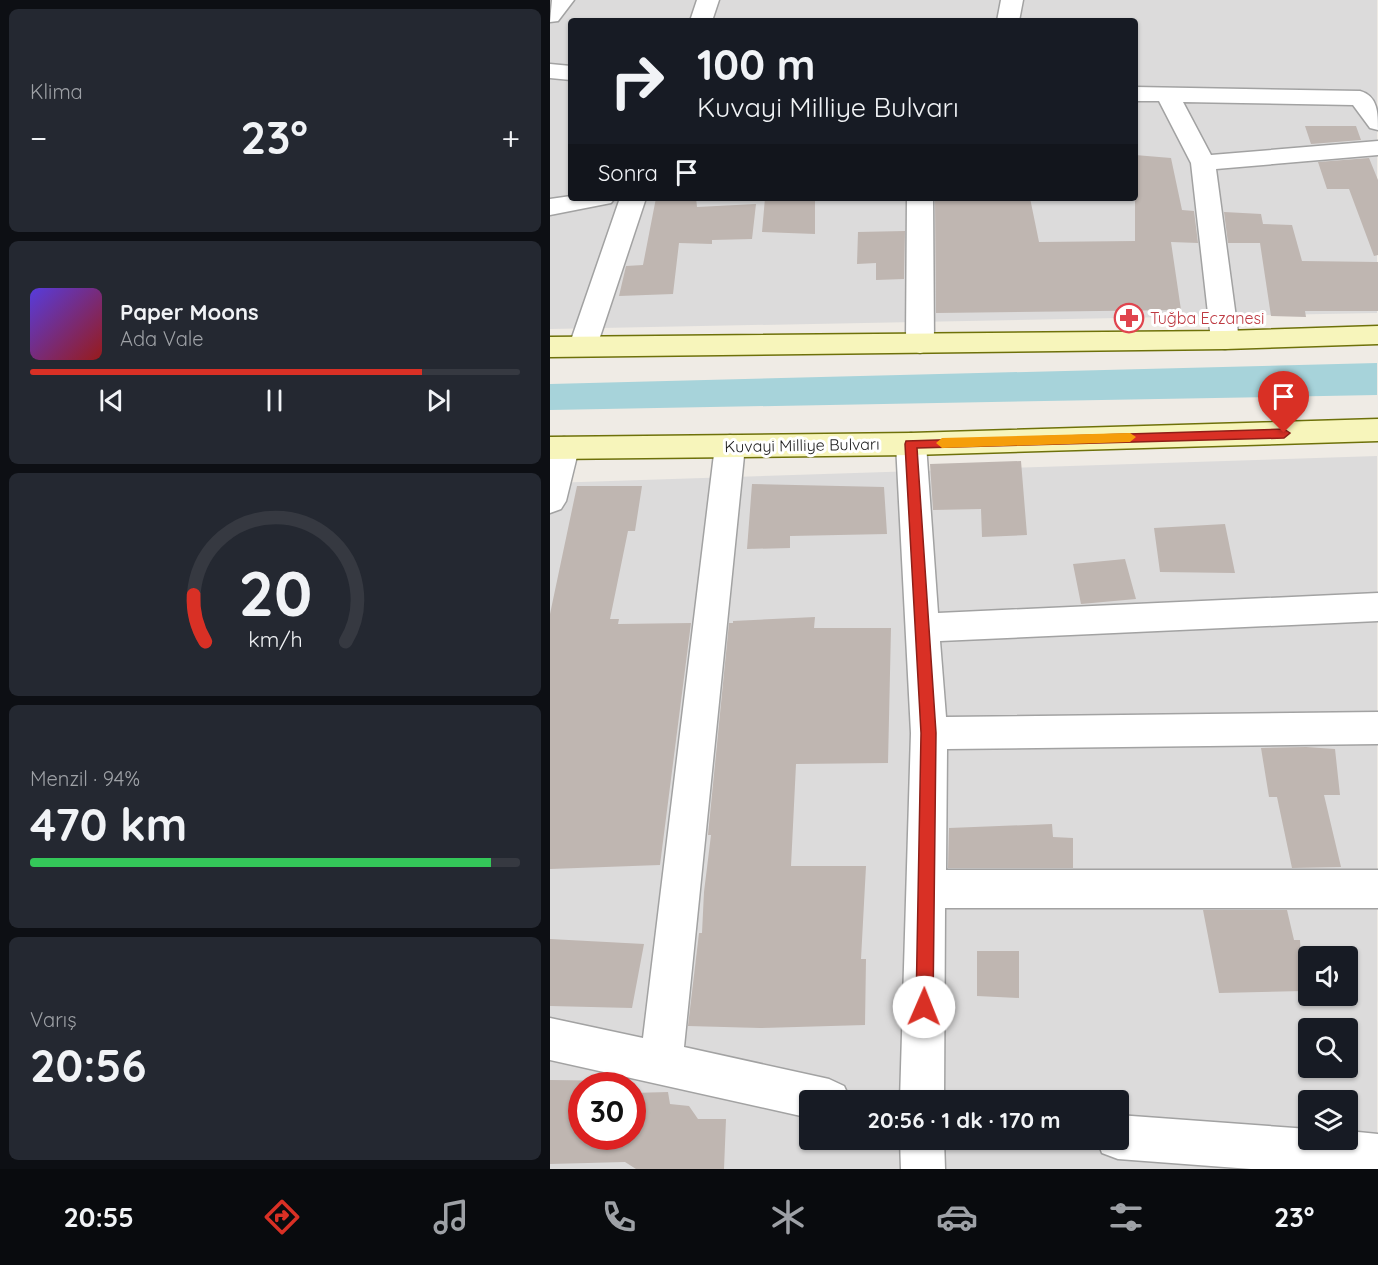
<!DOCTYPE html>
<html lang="tr">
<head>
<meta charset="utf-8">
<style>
  body { margin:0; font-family:Quicksand,sans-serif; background:#242831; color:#f1f3f6; height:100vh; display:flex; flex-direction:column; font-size:22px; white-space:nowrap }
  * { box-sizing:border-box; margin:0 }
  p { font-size:20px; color:#9ea1a6 }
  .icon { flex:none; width:33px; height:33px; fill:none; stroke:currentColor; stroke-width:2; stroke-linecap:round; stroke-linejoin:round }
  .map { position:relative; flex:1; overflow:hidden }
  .panel { display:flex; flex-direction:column; gap:9px; padding:9px; background:#0d0f14; width:550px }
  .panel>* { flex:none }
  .guide { position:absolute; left:18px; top:18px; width:570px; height:183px; border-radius:6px; box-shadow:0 2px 4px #0004; background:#171b24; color:#f1f3f6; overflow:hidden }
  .fabs { position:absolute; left:748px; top:946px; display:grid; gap:12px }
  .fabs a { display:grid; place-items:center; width:60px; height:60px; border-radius:6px; background:#171b24; box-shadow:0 2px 4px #0004; font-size:30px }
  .speed { position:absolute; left:18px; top:1072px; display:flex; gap:12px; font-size:30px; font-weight:700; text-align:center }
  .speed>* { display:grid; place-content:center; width:78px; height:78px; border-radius:50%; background:#171b24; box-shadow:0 2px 4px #0004; line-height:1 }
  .speed .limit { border:9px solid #d22; background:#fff; color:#111 }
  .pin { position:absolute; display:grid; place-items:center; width:51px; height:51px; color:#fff; margin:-62px -26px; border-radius:50% 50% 50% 0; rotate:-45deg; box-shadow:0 0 6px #0007 }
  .pin .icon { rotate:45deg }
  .me { position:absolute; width:66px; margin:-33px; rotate:1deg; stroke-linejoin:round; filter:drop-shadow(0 0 4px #0008) }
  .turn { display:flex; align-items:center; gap:21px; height:126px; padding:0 30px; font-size:27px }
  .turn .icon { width:78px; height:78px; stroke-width:2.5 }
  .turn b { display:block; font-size:42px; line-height:51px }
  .then { display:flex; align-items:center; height:57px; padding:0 30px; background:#0003; gap:12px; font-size:22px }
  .big { font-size:45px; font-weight:800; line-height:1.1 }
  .panel .widget { flex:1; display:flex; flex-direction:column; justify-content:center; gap:9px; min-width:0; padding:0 21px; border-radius:9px; background:#242831 }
  .panel .dial { align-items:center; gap:0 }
  .dial svg { height:156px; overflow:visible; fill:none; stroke:#363941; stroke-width:7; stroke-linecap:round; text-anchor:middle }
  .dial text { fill:#f1f3f6; stroke:none }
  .song { display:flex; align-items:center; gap:18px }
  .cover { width:72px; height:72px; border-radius:9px; background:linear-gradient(135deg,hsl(250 70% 55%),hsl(0 70% 35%)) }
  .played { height:6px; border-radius:3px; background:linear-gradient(90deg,#d93025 80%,#363941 80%) }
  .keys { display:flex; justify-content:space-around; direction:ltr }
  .heat { display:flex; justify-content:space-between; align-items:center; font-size:33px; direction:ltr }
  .charge { height:9px; border-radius:4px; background:linear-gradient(90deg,#34c759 94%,#363941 0) }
  .trip { position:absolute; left:249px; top:1090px; width:330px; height:60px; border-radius:6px; background:#171b24; box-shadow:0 2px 4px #0004; font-weight:800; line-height:60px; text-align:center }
  .tab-bar { display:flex; height:96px; justify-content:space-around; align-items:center; background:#090b0e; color:#9ea1a6 }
  .tab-bar .icon { width:42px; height:42px }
  .tab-bar .current { color:#d93025 }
  .tab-bar b { font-size:27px; color:#f1f3f6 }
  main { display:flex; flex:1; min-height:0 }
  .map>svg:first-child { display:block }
  .residential { fill:#dcdbdb; fill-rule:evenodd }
  .water { fill:#a7d3da }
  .building { fill:#bfb6b1 }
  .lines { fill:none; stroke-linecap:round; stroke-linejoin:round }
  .street-casing { stroke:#a2a2a2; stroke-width:3 }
  .secondary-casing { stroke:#6e710a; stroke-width:3 }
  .street { fill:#fff; fill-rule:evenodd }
  .secondary { fill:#f7f5bb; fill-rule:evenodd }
  .route { fill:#d93025; stroke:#8d1f18; stroke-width:1.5 }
  .slow { fill:#f59e0b }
  .labels { text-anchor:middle; stroke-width:6; stroke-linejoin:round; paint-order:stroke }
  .health-label { font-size:16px; fill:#be3a42; stroke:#fff; text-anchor:start }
  .street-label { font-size:16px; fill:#1e1e1e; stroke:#fff }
</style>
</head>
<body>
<main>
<section class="panel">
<div class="widget"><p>Klima</p>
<div class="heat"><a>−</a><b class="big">23°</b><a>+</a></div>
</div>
<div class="widget">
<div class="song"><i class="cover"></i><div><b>Paper Moons</b><p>Ada Vale</p></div></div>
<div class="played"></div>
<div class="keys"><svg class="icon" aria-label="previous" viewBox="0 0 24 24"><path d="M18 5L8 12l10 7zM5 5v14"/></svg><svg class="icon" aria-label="pause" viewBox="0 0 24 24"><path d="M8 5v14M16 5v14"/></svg><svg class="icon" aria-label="next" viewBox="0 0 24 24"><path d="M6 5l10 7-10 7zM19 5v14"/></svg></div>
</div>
<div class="widget dial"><svg viewBox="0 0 100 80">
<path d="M14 69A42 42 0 1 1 86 69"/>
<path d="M14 69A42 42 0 0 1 8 45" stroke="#d93025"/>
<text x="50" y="56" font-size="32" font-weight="700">20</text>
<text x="50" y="72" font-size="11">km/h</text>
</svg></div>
<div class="widget"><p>Menzil · 94%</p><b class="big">470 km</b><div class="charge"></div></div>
<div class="widget"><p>Varış</p><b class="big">20:56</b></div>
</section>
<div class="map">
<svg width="828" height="1169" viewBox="0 0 828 1169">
  <rect width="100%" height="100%" fill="#efebe5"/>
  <!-- residential -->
  <path class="residential" d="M 0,0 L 827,0 L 827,313 L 0,329 ZM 21,21 L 585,21 L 585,198 L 21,198 Z
    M 827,456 L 827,1169 L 0,1169 L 0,483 ZM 759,957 L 798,957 L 798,996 L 759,996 ZM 759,1029 L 798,1029 L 798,1068 L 759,1068 ZM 32,1086 L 82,1086 L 82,1137 L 32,1137 ZM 260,1101 L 568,1101 L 568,1140 L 260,1140 ZM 759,1101 L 798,1101 L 798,1140 L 759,1140 Z"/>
  <!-- water -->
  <path class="water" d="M 827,363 L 827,395 L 0,410 L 0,384 Z"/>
  <!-- building -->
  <path class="building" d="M 755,126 L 806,126 L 811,140 L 761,144 Z
    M 585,155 L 621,158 L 632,210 L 644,211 L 648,243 L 621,242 L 631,310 L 386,313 L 385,198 L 480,198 L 489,242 L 585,241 Z
    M 819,158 L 828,180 L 828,255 L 824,256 L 799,189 L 777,189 L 768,162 Z
    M 106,198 L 146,198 L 147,207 L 206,204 L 202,239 L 162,240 L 162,244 L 129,243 L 123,294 L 69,296 L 76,266 L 93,265 Z
    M 215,198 L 265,198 L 265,234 L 212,232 Z
    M 674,212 L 711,214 L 713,224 L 742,225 L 752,261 L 828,262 L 828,311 L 755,311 L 756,317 L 721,316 L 710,243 L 678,243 Z
    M 355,231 L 354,279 L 326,280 L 326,263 L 307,264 L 308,232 Z
    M 471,461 L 477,535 L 432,537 L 431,509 L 383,510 L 380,464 Z
    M 202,484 L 334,487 L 337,534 L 240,536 L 240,548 L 197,549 Z
    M 27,486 L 92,486 L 85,531 L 78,531 L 60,619 L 69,619 L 68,624 L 141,623 L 110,865 L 0,869 L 0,614 Z
    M 675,524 L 685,573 L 610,572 L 604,528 Z
    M 575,559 L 586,599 L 531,604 L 523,564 Z
    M 265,617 L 264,628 L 341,628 L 338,763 L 246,764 L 241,866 L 316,866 L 311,959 L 316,959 L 315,1025 L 210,1028 L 138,1026 L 149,933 L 152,933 L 154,892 L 161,835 L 158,835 L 179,623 L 183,623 L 183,621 Z
    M 756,747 L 785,749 L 790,795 L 774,795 L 791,867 L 742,868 L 727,797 L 719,797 L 711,748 Z
    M 502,824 L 503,837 L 523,838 L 523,868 L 398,868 L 399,828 Z
    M 653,910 L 737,910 L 744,940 L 750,940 L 753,991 L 669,993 Z
    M 0,939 L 94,944 L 82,1008 L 0,1006 Z
    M 427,951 L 469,951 L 469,998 L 427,996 Z
    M 0,1080 L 80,1081 L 79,1086 L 32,1086 L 32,1137 L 82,1137 L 82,1093 L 118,1092 L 120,1104 L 139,1106 L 148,1119 L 176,1119 L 174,1169 L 86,1169 L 75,1162 L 0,1164 Z"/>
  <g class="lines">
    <!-- street casing -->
    <g class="street-casing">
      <path id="street" d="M 2,0 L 24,0 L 8,21 L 0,22 Z
        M 147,0 L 169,0 L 162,21 L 140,21 Z
        M 451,0 L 473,0 L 469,21 L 447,21 Z
        M 0,64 L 21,66 L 21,80 L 0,78 Z
        M 585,87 L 810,91 C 828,96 828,113 828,130 L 820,128 L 803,105 L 633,102 L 661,155 L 828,141 L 828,155 L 666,169 L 689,340 L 685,347 L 675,349 L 665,347 L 661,340 L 641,163 L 609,101 L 585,101 Z
        M 21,196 L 21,198 L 65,198 L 61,203 L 0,215 L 0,199 Z
        M 70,198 L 96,198 L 47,346 L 43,353 L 33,356 L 23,353 L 19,346 Z
        M 357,198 L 383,198 L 384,343 L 380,350 L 370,353 L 360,350 L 356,343 Z
        M 361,433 L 372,436 L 376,444 L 388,613 L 828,593 L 828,621 L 390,641 L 396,717 L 828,712 L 828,744 L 397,749 L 396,870 L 828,870 L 828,908 L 395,908 L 394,1101 L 350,1101 L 361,733 L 346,444 L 350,436 Z
        M 180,435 L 191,438 L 195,446 L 134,1047 L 279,1079 L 294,1086 L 301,1101 L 260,1101 L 260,1118 L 0,1060 L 0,1018 L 93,1038 L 165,446 L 169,438 Z
        M 14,437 L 25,440 L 29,448 L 16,501 L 11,509 L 0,513 L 0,446 L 3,440 Z
        M 568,1115 L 759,1129 L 759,1140 L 798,1140 L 798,1131 L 828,1134 L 828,1169 L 701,1169 L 568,1159 L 552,1153 L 547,1140 L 568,1140 Z
        M 350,1140 L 394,1140 L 395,1169 L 351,1169 Z"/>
    </g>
    <!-- secondary casing -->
    <g class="secondary-casing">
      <path id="secondary" d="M 828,326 L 828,344 L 675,349 L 0,357 L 0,337 L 675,331 Z
        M 828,419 L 828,441 L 361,455 L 0,459 L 0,437 L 361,433 Z"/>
    </g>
    <!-- street -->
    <use href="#street" class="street"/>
    <!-- secondary -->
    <use href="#secondary" class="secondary"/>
  </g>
  <!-- route -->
  <path class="route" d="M 734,429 L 740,433 L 734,438 L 367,448 L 386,733 L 383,1007 L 380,1013 L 374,1015 L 368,1013 L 366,1007 L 371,733 L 355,444 L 356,441 Z"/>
  <!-- slow -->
  <path class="slow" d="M 580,433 L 586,437 L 580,442 L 392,448 L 386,443 L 392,438 Z"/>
  <!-- icons -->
  <defs>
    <g id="pharmacy-ring" transform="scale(1.5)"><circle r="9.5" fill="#fff" stroke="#e0444e" stroke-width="1.5"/><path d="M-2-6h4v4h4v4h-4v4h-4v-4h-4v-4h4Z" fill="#e0444e"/></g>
  </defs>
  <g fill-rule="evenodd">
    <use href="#pharmacy-ring" x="579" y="318"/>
  </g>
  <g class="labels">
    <!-- health labels -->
    <g class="health-label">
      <text x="600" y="324">Tuğba Eczanesi</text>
    </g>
    <!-- street labels -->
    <g class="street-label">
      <text transform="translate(252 445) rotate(-1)" y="6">Kuvayi Milliye Bulvarı</text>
    </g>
  </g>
</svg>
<div class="fabs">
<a><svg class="icon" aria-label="sound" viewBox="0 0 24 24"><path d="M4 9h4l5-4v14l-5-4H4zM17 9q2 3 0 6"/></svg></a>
<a><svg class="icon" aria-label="search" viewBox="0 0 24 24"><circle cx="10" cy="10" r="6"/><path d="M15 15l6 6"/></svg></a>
<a><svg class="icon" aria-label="layers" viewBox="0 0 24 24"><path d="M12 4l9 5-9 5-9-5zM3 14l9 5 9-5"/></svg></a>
</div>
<div class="speed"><div class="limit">30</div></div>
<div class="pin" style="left:734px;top:433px;background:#d93025"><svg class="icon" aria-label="arrive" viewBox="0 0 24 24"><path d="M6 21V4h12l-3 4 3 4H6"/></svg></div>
<svg class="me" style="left:374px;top:1007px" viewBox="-20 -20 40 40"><circle r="19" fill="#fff"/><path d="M0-13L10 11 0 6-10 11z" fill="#d93025"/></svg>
<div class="trip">20:56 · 1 dk · 170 m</div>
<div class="guide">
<div class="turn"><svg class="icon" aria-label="right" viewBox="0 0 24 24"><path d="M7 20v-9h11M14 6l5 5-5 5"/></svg><div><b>100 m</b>Kuvayi Milliye Bulvarı</div></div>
<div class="then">Sonra<svg class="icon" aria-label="arrive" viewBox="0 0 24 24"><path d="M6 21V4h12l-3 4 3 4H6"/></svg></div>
</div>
</div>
</main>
<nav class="tab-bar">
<b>20:55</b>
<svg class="icon current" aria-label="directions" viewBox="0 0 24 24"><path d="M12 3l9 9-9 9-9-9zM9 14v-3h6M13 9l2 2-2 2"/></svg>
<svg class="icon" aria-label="music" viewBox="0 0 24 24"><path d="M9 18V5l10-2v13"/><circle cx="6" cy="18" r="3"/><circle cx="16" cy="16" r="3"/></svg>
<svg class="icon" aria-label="phone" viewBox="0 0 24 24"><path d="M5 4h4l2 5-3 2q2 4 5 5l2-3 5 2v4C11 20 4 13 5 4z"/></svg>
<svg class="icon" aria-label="climate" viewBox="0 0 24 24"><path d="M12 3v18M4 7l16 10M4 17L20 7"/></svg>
<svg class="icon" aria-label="car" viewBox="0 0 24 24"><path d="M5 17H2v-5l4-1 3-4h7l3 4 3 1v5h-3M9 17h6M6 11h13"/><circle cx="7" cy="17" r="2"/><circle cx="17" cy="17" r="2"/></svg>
<svg class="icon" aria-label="filters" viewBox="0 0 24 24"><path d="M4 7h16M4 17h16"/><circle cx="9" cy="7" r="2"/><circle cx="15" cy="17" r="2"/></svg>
<b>23°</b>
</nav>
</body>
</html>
